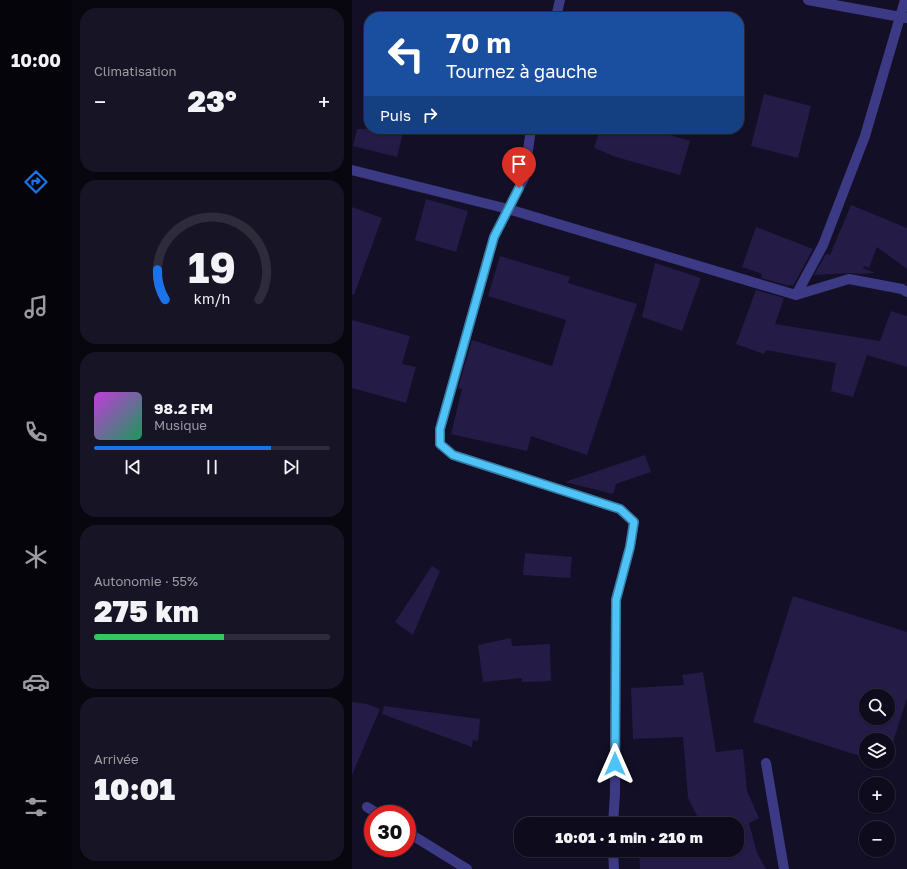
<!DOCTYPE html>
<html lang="fr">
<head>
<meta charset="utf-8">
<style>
  body { margin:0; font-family:"Golos Text",sans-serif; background:#171425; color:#f1f3f6; height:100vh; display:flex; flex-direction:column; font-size:15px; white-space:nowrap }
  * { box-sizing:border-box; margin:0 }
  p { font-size:13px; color:#9b9ba3 }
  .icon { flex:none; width:22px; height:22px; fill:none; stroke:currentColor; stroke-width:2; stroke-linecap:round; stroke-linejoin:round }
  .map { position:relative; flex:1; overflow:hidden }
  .panel { display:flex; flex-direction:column; gap:8px; padding:8px; background:#08060f; width:280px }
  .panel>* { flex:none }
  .hud { position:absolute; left:12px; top:12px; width:380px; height:122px; border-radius:16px; box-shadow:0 1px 3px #0004,0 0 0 1px #2e2b3b; background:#1a4fa0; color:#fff; overflow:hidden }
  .tools { position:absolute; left:507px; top:689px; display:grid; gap:8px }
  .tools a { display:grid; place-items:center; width:36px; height:36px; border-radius:50%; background:#0e0b1c; box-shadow:0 1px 3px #0004,0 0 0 1px #2e2b3b; font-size:20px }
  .speed { position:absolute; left:12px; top:805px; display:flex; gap:8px; font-size:20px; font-weight:700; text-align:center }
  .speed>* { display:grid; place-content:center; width:52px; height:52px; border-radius:50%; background:#0e0b1c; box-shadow:0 1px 3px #0004,0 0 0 1px #2e2b3b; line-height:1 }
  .speed .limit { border:6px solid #d22; background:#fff; color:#111 }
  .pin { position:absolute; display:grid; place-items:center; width:34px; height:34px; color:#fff; margin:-41px -17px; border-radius:50% 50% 50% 0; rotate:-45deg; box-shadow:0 0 4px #0007 }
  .pin .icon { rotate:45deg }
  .me { position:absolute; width:44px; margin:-22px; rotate:0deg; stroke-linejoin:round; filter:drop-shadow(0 0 3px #0008) }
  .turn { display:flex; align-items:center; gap:14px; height:84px; padding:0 16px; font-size:18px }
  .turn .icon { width:52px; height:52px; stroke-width:2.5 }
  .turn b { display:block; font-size:28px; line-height:34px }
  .then { display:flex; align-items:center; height:38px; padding:0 16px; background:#0003; gap:8px; font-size:15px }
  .big { font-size:30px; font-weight:800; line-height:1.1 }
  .panel .widget { flex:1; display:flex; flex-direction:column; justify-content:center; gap:6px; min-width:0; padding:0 14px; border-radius:16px; background:#171425 }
  .panel .dial { align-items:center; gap:0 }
  .dial svg { height:104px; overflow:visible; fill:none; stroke:#2e2b3b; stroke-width:7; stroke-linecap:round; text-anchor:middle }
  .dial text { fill:#f1f3f6; stroke:none }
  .song { display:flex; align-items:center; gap:12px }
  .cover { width:48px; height:48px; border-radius:6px; background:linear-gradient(135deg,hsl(290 70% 55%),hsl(150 70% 35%)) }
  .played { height:4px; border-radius:2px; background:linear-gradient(90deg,#1a73e8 75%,#2e2b3b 75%) }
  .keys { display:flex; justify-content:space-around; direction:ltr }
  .heat { display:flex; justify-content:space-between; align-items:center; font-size:22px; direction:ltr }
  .charge { height:6px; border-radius:3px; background:linear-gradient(90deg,#34c759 55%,#2e2b3b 0) }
  .trip { position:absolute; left:162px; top:817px; width:230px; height:40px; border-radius:16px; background:#0e0b1c; box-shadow:0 1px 3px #0004,0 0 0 1px #2e2b3b; font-weight:800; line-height:40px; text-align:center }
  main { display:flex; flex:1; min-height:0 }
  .menu { display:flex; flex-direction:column; width:72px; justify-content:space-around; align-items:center; background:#06040b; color:#9b9ba3 }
  .menu .icon { width:28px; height:28px }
  .menu .current { color:#1a73e8 }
  .menu b { font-size:18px; color:#f1f3f6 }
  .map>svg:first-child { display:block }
  .building { fill:#241b47; fill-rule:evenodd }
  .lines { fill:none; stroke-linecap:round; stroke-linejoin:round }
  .street { stroke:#3d3a85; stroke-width:10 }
  .route-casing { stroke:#337fa1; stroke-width:10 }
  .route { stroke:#4fc3f7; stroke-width:7 }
</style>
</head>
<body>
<main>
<nav class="menu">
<b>10:00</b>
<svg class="icon current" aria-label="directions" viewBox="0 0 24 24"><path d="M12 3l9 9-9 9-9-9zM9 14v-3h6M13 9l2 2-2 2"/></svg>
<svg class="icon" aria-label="music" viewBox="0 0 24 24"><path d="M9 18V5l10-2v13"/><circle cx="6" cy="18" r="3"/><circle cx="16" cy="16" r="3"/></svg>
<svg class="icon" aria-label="phone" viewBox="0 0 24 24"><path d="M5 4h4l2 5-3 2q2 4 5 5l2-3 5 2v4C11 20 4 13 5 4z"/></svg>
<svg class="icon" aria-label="climate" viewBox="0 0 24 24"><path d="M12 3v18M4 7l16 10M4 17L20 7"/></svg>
<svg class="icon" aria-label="car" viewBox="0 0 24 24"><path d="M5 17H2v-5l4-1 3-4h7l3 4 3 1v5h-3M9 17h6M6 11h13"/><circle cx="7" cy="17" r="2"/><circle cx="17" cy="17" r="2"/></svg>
<svg class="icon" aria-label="filters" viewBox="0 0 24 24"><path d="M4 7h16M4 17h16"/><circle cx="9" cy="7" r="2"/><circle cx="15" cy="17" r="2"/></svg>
</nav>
<section class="panel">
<div class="widget"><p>Climatisation</p>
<div class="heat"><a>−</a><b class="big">23°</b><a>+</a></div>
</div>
<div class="widget dial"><svg viewBox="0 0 100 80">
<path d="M14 69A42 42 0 1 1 86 69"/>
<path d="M14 69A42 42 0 0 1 8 46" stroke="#1a73e8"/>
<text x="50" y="56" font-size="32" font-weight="700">19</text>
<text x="50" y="72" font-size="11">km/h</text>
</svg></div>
<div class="widget">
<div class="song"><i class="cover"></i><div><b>98.2 FM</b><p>Musique</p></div></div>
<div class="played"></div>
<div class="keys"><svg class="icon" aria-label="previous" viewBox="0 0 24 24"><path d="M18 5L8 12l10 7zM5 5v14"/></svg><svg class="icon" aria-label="pause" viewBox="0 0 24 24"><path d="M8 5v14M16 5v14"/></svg><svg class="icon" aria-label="next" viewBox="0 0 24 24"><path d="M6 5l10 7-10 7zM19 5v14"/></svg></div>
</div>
<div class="widget"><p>Autonomie · 55%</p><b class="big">275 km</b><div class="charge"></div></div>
<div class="widget"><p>Arrivée</p><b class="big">10:01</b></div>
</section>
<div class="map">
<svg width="555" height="869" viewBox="0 0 555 869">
  <rect width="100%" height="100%" fill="#130f26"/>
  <!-- building -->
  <path class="building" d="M 412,94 L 459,106 L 446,158 L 399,146 Z
    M 5,129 L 52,129 L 45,157 L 1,146 Z
    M 248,129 L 298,129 L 338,141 L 328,175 L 264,157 L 242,148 Z
    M 74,199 L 116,211 L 104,252 L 63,240 Z
    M 499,205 L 555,228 L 555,269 L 525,247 L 517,268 L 512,266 L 511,268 L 523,273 L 507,274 L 498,273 L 462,275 L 474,254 L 478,255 Z
    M 0,207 L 30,218 L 2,295 L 0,294 Z
    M 404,227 L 461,249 L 441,286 L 437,285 L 437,286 L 409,278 L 410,274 L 390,267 Z
    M 148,256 L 218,277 L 216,283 L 285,304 L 235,455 L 179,436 L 175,451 L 99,434 L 110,389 L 106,388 L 120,340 L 200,366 L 214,320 L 136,296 Z
    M 303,263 L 349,278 L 330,331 L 290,317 Z
    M 404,290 L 432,298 L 423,324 L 528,341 L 539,311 L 555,316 L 555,367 L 515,355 L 501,397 L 479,391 L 484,363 L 414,350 L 412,354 L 384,344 Z
    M 0,320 L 58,336 L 50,364 L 64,367 L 54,403 L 0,388 Z
    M 293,455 L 299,472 L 264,484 L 261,494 L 213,482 Z
    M 173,553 L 220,557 L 218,578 L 171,575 Z
    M 80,566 L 88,571 L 61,635 L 43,622 Z
    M 441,596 L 555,632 L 555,698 L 536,758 L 536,740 L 514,740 L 514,758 L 401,722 ZM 514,696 L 536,696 L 536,718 L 514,718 Z
    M 159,638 L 160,646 L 198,644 L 199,681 L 170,682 L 170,678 L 131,682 L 126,645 Z
    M 351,672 L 364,752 L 391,749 L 395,791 L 407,818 L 397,823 L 405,853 L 414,869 L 288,869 L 287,850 L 385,850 L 385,824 L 349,824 L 336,798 L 331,737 L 281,739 L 279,688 L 332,685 L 330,675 Z
    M 0,702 L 15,704 L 28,709 L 0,775 Z
    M 32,706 L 128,719 L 126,741 L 121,740 L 120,747 L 30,714 Z"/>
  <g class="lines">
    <!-- street -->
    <path class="street" d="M 456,0 L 554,18
      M 204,17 L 208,0
      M 179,129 L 172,178 L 142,237 L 88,429 L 88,444 L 101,455 L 268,509 L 282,522 L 278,547 L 264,599 L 263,794 L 261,824
      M 0,170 L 156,209 L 444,295 L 497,279 L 550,289 L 555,292
      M 444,295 L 471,245 L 513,136 L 553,0
      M 414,763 L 432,869
      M 15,807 L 26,814
      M 55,832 L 115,869
      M 261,850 L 262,869"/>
  </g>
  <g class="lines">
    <!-- route casing -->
    <g class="route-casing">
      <path id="route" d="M 167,188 L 142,237 L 88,429 L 88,444 L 101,455 L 268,509 L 282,522 L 278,547 L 264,600 L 263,764"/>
    </g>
    <!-- route -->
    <use href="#route" class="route"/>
  </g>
</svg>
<div class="tools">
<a><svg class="icon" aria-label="search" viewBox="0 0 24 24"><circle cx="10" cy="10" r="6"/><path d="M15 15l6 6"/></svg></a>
<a><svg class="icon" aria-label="layers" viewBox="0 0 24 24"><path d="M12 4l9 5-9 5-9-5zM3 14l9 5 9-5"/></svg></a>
<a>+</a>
<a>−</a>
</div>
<div class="speed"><div class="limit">30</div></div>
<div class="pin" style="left:167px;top:188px;background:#d93025"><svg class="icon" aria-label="arrive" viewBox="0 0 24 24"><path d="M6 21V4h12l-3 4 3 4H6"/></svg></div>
<svg class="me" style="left:263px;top:764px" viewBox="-20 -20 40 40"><path d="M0-17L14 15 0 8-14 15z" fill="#4fc3f7" stroke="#fff" stroke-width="4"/></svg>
<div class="trip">10:01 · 1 min · 210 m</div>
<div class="hud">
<div class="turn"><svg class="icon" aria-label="left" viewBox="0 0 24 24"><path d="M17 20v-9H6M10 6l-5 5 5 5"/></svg><div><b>70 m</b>Tournez à gauche</div></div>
<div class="then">Puis<svg class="icon" aria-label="right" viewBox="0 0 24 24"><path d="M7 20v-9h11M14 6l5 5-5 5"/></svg></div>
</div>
</div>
</main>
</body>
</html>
